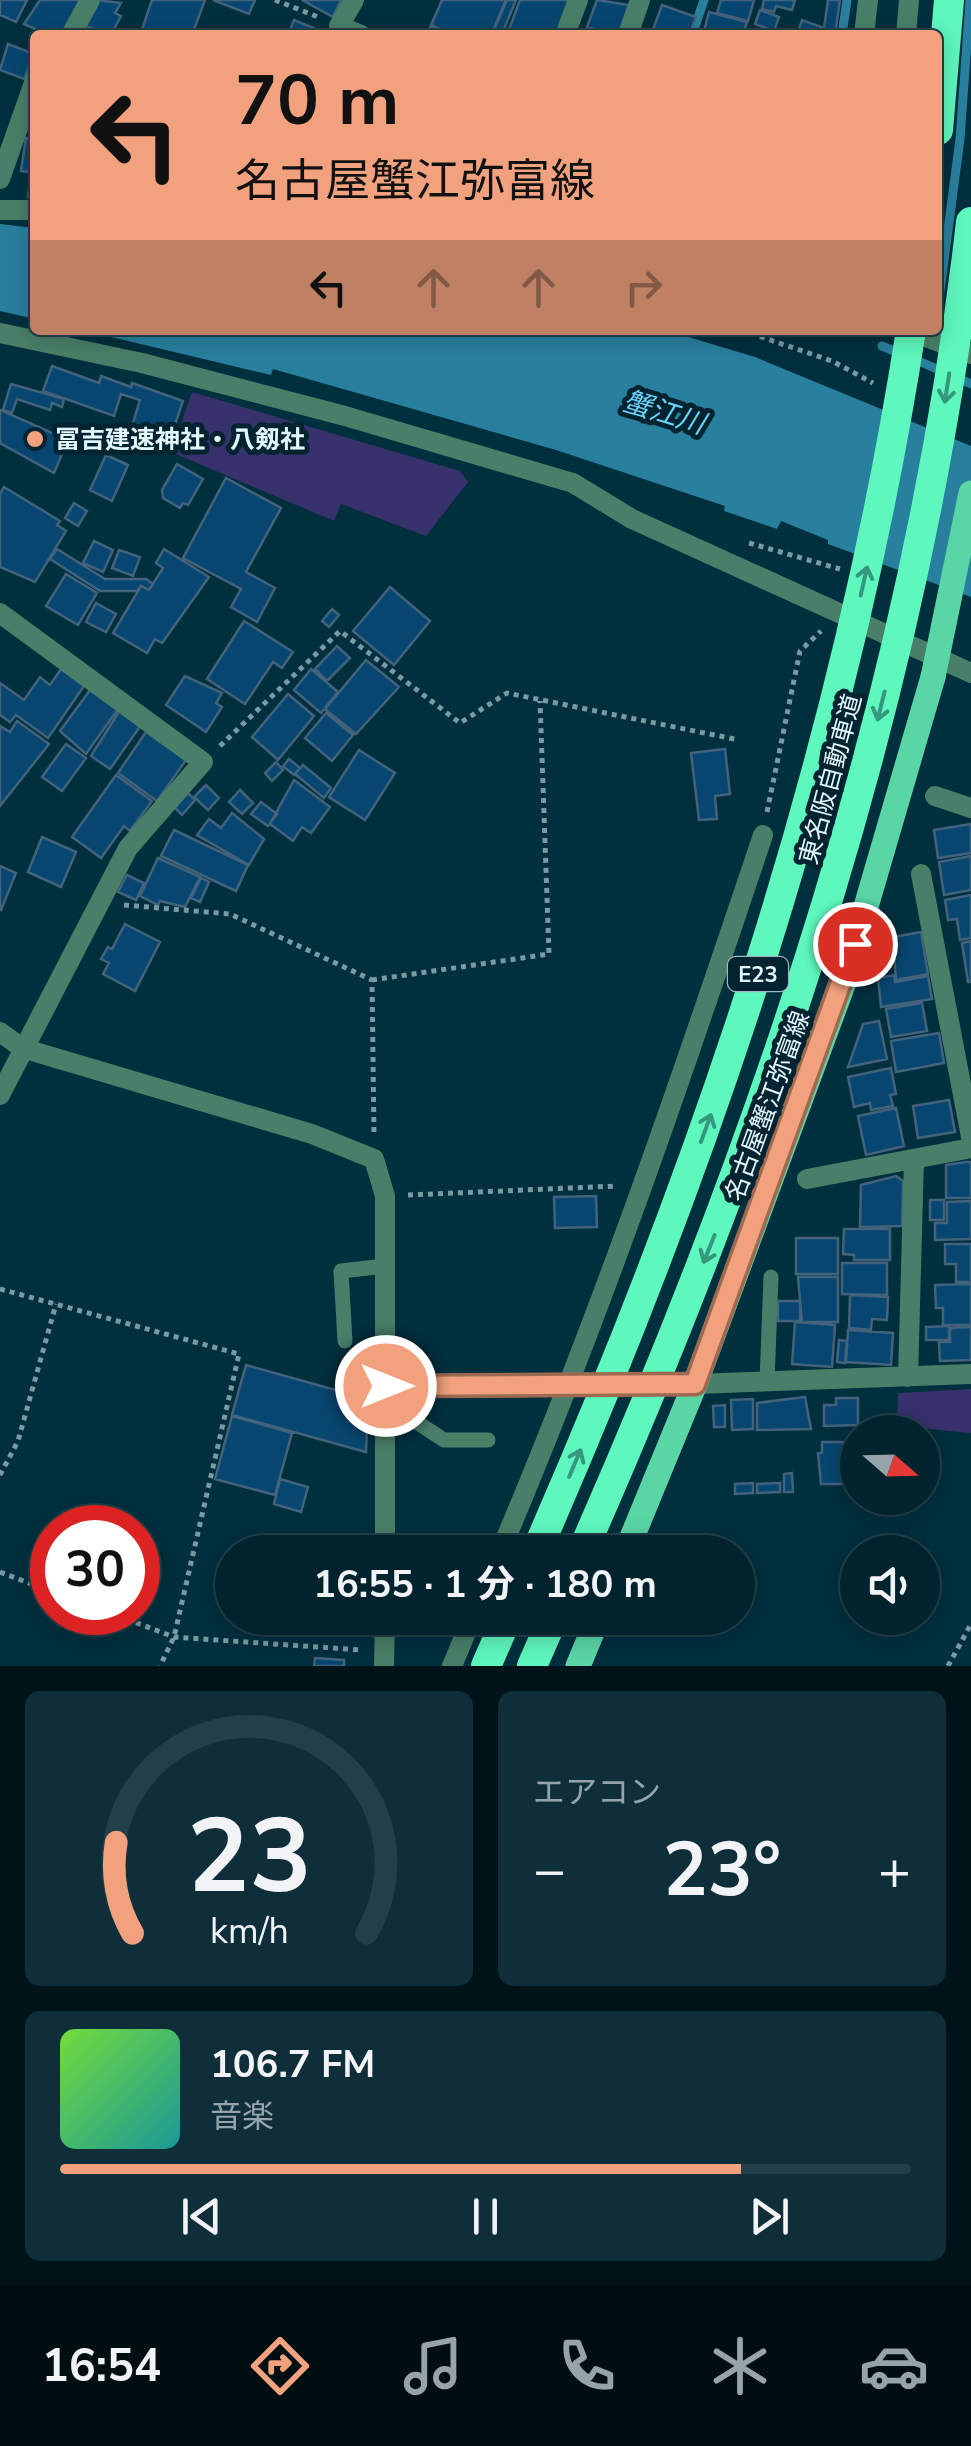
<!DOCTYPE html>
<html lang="ja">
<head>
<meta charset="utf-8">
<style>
  body { margin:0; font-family:"Nunito Sans","Noto Sans JP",sans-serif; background:#0e2f3a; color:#f1f3f6; height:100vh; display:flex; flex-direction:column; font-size:38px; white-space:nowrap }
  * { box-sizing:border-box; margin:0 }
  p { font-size:32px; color:#95a4aa }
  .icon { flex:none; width:55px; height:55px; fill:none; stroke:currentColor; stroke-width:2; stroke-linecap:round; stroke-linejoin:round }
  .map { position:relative; height:1666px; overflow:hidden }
  .details { display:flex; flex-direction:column; gap:25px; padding:25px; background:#001319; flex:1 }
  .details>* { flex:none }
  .top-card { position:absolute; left:30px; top:30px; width:912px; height:305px; border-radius:10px; box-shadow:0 5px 25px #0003,0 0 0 2px #22404a; background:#f1a17d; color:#111; overflow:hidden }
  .needle { width:65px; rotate:110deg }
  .controls { position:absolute; left:840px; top:1415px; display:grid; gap:20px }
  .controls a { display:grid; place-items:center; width:100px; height:100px; border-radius:50%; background:#00232e; box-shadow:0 5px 25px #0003,0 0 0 2px #22404a; font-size:50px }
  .speed { position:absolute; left:30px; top:1505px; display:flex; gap:20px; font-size:50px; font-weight:700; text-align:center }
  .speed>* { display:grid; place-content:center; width:130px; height:130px; border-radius:50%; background:#00232e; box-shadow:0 5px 25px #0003,0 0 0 2px #22404a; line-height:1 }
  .speed .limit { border:15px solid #d22; background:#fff; color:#111 }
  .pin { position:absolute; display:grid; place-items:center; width:85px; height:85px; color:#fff; margin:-42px; border:5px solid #fff; border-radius:50%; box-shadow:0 2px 10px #0007 }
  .me { position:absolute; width:110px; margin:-55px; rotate:90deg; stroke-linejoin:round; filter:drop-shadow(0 0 8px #0008) }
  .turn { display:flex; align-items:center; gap:35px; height:210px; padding:0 40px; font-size:45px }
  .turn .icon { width:130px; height:130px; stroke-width:2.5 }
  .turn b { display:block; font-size:70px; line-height:85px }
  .lanes { display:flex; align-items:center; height:95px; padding:0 40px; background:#0003; justify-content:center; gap:50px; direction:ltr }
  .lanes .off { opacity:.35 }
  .big { font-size:75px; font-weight:700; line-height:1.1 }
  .details .widget { flex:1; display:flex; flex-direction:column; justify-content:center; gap:15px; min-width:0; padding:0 35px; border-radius:15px; background:#0e2f3a }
  .details .dial { align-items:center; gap:0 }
  .dial svg { height:260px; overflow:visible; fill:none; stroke:#22404a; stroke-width:7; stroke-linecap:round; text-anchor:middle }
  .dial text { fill:#f1f3f6; stroke:none }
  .song { display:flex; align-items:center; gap:30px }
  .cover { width:120px; height:120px; border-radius:15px; background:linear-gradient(135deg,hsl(100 70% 55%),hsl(180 70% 35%)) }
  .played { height:10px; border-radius:5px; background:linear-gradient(90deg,#f1a17d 80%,#22404a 80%) }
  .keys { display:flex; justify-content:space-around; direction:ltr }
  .heat { display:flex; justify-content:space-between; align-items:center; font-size:55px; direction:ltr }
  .details .tiles { flex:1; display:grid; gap:25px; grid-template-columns:1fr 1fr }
  .widget:last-child { grid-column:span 2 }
  .trip { position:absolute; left:215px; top:1535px; width:540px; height:100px; border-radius:50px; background:#00232e; box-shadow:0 5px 25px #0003,0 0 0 2px #22404a; font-weight:700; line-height:100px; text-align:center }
  .tabs { display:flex; height:160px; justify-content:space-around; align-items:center; background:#000e12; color:#95a4aa }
  .tabs .icon { width:70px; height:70px }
  .tabs .selected { color:#f1a17d }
  .tabs b { font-size:45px; color:#f1f3f6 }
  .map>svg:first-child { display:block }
  .green { fill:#37316c }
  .water { fill:#29809e }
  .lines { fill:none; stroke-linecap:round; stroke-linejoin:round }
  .stream { stroke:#29809e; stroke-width:9 }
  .building { fill:#074670; stroke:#43627b; stroke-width:2.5 }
  .path { stroke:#7999a4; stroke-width:5; stroke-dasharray:5 5; stroke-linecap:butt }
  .lane { stroke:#497f68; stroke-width:15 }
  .street { stroke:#497f68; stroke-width:20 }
  .primary { stroke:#5ad5a6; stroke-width:25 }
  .highway { stroke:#5ef7be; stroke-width:30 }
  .primary-bridge { stroke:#5ad5a6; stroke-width:25 }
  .highway-bridge { stroke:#5ef7be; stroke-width:30 }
  .oneway { stroke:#35987e }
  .route-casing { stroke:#9d6951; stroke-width:25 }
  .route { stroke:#f1a17d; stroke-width:18 }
  .poi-dot { fill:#f1a17d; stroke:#022430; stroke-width:4 }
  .labels { text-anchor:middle; stroke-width:10; stroke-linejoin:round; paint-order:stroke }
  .shield { fill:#022430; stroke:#a0b7c0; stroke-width:2.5 }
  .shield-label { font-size:22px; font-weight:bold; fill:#e4f6fe }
  .poi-label { font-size:25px; font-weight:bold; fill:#e4f6fe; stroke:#022430; text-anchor:start }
  .street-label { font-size:25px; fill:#e4f6fe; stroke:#022430 }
  .water-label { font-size:28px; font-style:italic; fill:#6ad1f8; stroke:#022430 }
</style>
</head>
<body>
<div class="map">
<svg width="971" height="1666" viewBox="0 0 971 1666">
  <rect width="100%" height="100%" fill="#002f3e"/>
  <!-- green -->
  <path class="green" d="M 192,392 L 460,471 L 468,482 L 426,536 L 341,504 L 334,521 L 171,452 Z
    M 971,1389 L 971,1433 L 897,1426 L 898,1393 Z"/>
  <!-- water -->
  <path class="water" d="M 0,224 L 35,228 L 35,319 L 0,311 Z
    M 82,330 L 665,330 L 755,357 L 971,446 L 971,597 L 828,544 L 828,540 L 781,521 L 777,529 L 724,511 L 725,506 L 556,450 L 273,369 L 271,375 Z"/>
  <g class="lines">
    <!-- stream -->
    <path class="stream" d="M 692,35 L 704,0
      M 842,35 L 847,0
      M 938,306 L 960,139 L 970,0
      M 882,346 L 899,353
      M 914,359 L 971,384"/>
  </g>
  <!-- building -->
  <path class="building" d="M 0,0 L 27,0 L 16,22 L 0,15 Z
    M 40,0 L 83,0 L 64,33 L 57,29 L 48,35 L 24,24 Z
    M 97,0 L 121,3 L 115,13 L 121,16 L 111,35 L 83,25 Z
    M 152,0 L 205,0 L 192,35 L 140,35 Z
    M 213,0 L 255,0 L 249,14 Z
    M 302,0 L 341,0 L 333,17 Z
    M 442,0 L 506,0 L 491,35 L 453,35 L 431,25 Z
    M 507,0 L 516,0 L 502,34 L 494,30 Z
    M 520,0 L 570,0 L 557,35 L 507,35 Z
    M 597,0 L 629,5 L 618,35 L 587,27 Z
    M 721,0 L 754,0 L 748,21 L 717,13 Z
    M 764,0 L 795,0 L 792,10 L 776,6 L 774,12 L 762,9 Z
    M 828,0 L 840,0 L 835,35 L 798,32 L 802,20 L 824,28 Z
    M 662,5 L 696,17 L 689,35 L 651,35 Z
    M 760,10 L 779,17 L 774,31 L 755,24 Z
    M 709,12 L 747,22 L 743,35 L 703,35 Z
    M 294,20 L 330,35 L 288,35 Z
    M 431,26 L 452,35 L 427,35 Z
    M 8,44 L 34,54 L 24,79 L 0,70 Z
    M 26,138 L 35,139 L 35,173 L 21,171 Z
    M 31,174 L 35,174 L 35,198 L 28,197 Z
    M 52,366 L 99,383 L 101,376 L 131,387 L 132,383 L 183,401 L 169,442 L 131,429 L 140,400 L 121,394 L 114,416 L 43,391 Z
    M 11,384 L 64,399 L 62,407 L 52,403 L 50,410 L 17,399 L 12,413 L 3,410 Z
    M 0,410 L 68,440 L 54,473 L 0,443 Z
    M 106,455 L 128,465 L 112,501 L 90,490 Z
    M 177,464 L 203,479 L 188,505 L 183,503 L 180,508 L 163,498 L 162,490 Z
    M 226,478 L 281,508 L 246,572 L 275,588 L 257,622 L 231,607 L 241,589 L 183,558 Z
    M 4,487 L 60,521 L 57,525 L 66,531 L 35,582 L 0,567 L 0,494 Z
    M 74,503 L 87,511 L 78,526 L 65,518 Z
    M 94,541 L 113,550 L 103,572 L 83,563 Z
    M 57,549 L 105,579 L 146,579 L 153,584 L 149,590 L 141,586 L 137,591 L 100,591 L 50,559 Z
    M 164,549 L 209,577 L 162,643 L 155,639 L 147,653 L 113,633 L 141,586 L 149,590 L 163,568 L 156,563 Z
    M 119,550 L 140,557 L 133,576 L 112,568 Z
    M 66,574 L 97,593 L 78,625 L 46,606 Z
    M 390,587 L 430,621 L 394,665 L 353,631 Z
    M 96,603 L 116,614 L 106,632 L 86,622 Z
    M 332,609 L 339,615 L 329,627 L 322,621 Z
    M 244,621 L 293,652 L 282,668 L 273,662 L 245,704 L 207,679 Z
    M 337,646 L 350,658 L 327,681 L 315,669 Z
    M 366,660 L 399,687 L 356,734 L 325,709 Z
    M 61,669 L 84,686 L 48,738 L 16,715 L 10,722 L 0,715 L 0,683 L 24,700 L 40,677 L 50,685 Z
    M 311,669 L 338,692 L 321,713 L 294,690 Z
    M 185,676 L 222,693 L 216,703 L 222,707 L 206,732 L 166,705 Z
    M 90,690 L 118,709 L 86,754 L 60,731 Z
    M 288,694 L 314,716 L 278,760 L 252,737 Z
    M 120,710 L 141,725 L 110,769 L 91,756 Z
    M 326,713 L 353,735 L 332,761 L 305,738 Z
    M 17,721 L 49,744 L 0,806 L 0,726 L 10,732 Z
    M 146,732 L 186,760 L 157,801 L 118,773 Z
    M 66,744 L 86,758 L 62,791 L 42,777 Z
    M 725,749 L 730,794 L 715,796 L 717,819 L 699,820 L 691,753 Z
    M 359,750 L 395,773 L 365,820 L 329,797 Z
    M 289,759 L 300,768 L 294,775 L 283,766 Z
    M 276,762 L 283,770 L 272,781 L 265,773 Z
    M 303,765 L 331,788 L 324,798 L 295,774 Z
    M 116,775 L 152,801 L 130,831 L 124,826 L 101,858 L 72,837 Z
    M 294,780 L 330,807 L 311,833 L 302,827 L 293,841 L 270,824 Z
    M 206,785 L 219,798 L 208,810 L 194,797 Z
    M 240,790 L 253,803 L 242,814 L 229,802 Z
    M 188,793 L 195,800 L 182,815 L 174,807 Z
    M 261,802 L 277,814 L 268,826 L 251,814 Z
    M 232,813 L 264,839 L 249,865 L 197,835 L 209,819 L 221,828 Z
    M 971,824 L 971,853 L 938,858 L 934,830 Z
    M 174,830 L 248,865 L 236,891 L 161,856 Z
    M 42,837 L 76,852 L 61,887 L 28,872 Z
    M 971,856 L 971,890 L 944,895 L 939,862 Z
    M 158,858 L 200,877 L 185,907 L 160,901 L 158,905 L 140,896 Z
    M 0,866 L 16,873 L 1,910 L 0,909 Z
    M 127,875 L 144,883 L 136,900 L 118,892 Z
    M 201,878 L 209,882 L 200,902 L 191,898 Z
    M 971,895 L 971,938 L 960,940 L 957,919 L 948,920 L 945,900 Z
    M 125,924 L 160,942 L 135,991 L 103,974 L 109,963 L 101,959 L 108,947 L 112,949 Z
    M 921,932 L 928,974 L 896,980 L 893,937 Z
    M 971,941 L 971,982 L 968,982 L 962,943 Z
    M 894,975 L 895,982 L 928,976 L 932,999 L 881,1007 L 878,978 Z
    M 922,1003 L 927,1031 L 891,1037 L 886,1009 Z
    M 879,1021 L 887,1059 L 848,1067 L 863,1024 Z
    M 939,1033 L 944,1063 L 896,1072 L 891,1041 Z
    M 891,1068 L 896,1094 L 890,1095 L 893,1106 L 871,1110 L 870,1103 L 854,1107 L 848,1077 Z
    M 949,1100 L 955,1132 L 918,1138 L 913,1106 Z
    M 896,1108 L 904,1146 L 866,1155 L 858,1116 Z
    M 966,1162 L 971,1162 L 971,1198 L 946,1198 L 946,1165 Z
    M 896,1176 L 903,1181 L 902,1226 L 860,1227 L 861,1185 Z
    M 596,1196 L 597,1227 L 555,1228 L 554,1197 Z
    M 930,1200 L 944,1200 L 944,1220 L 930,1220 Z
    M 971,1201 L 971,1239 L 935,1240 L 935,1223 L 947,1223 L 947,1202 Z
    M 844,1229 L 890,1229 L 890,1260 L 854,1260 L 854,1255 L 843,1254 Z
    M 796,1238 L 838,1238 L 838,1274 L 796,1274 Z
    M 945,1244 L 971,1244 L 971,1282 L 956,1282 L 956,1264 L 945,1264 Z
    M 842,1263 L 887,1263 L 887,1295 L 842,1294 Z
    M 798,1277 L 838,1277 L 838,1322 L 802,1322 Z
    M 971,1284 L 971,1325 L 943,1325 L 943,1308 L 936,1308 L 935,1285 Z
    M 850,1295 L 888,1297 L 887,1320 L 872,1319 L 871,1330 L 849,1328 Z
    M 778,1301 L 800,1301 L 800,1321 L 778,1321 Z
    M 795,1322 L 835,1325 L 832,1367 L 792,1364 Z
    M 949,1326 L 949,1340 L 926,1340 L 926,1327 Z
    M 971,1327 L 971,1360 L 940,1361 L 939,1342 L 950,1342 L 950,1328 Z
    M 848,1330 L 893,1333 L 891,1365 L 846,1362 Z
    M 839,1340 L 847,1341 L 845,1363 L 837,1362 Z
    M 246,1365 L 368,1399 L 366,1452 L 232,1415 Z
    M 805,1397 L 811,1429 L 757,1430 L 757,1403 Z
    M 836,1398 L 858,1398 L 858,1425 L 824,1426 L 824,1405 L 836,1405 Z
    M 753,1399 L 753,1429 L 732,1430 L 731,1400 Z
    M 725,1405 L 725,1427 L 714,1427 L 713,1406 Z
    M 232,1416 L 292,1433 L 275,1495 L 215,1479 Z
    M 822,1442 L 858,1442 L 858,1484 L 821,1484 L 818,1453 L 822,1453 Z
    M 792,1473 L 793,1492 L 784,1492 L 784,1474 Z
    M 280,1479 L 308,1487 L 301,1512 L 274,1504 Z
    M 753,1483 L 753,1493 L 735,1494 L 735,1484 Z
    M 780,1483 L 780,1492 L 757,1493 L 757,1484 Z
    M 409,1618 L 437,1618 L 435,1623 L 410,1623 Z
    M 315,1658 L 344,1660 L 344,1666 L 314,1666 Z"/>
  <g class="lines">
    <!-- path -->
    <path class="path" d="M 275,0 L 318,17
      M 741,330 L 832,361 L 873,383
      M 749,543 L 840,569
      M 220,746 L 340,631 L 460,723 L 507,693 L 739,740
      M 767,812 L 800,651 L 821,631
      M 124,905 L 230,914 L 372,980 L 374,1136
      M 372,980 L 549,954 L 540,701
      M 408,1195 L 617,1186
      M 0,1289 L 239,1354 L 174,1637 L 160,1666
      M 0,1475 L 18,1441 L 56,1304
      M 0,1572 L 52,1592
      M 108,1612 L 174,1637 L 361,1650
      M 948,1666 L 971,1624"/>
    <!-- lane -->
    <path class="lane" d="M 345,1341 L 341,1271 L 385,1266
      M 767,1381 L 771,1277
      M 386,1402 L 444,1440 L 488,1440"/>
    <!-- street -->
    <path class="street" d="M 354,0 L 339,26 L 361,35
      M 71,35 L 90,0
      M 565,35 L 578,0
      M 628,35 L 640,0
      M 864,35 L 868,0
      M 906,35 L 909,0
      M 0,179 L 35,80
      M 0,210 L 35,210
      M 907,330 L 971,354
      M 0,333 L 142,363 L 345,416 L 573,483 L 632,519 L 971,673
      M 0,613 L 203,762 L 128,848 L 0,1095
      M 935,796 L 971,808
      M 921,874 L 971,1137
      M 0,1032 L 22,1048 L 312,1134 L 374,1159 L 385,1196 L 385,1552
      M 807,1179 L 971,1148
      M 908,1377 L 914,1160
      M 386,1386 L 695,1384 L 971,1374
      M 500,1552 C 600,1317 682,1077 763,835
      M 384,1666 L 385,1618
      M 452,1666 L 472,1618"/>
    <!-- primary -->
    <path class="primary" d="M 626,1552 L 695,1384 L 844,982 L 933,677
      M 578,1666 L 598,1618"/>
    <!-- highway -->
    <path class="highway" d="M 938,130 L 949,0
      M 486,1666 L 507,1618
      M 532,1666 L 553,1618"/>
    <!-- primary-bridge -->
    <path class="primary-bridge" d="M 933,677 L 971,493"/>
    <!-- highway-bridge -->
    <path class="highway-bridge" d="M 536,1552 C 708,1160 845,754 911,330
      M 582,1552 C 769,1129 919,684 971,222"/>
  </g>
  <!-- one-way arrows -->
  <defs><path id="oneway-shaft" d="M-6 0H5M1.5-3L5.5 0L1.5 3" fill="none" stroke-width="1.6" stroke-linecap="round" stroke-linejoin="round" transform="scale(2.5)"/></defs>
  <g class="oneway">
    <use href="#oneway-shaft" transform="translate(947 388) rotate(99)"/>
    <use href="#oneway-shaft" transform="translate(864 581) rotate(-77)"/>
    <use href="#oneway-shaft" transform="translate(881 706) rotate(104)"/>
    <use href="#oneway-shaft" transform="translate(706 1128) rotate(-70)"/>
    <use href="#oneway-shaft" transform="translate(709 1249) rotate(112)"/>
    <use href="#oneway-shaft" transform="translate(575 1463) rotate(-67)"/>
  </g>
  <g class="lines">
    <!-- route casing -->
    <g class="route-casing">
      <path id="route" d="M 386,1386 L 695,1384 L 855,944"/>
    </g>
    <!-- route -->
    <use href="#route" class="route"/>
  </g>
  <!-- markers -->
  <circle class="poi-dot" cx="35" cy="439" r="10"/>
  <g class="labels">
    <!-- shield labels -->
    <rect class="shield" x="728" y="957" width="60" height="34" rx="8"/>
    <g class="shield-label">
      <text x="758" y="982">E23</text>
    </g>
    <!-- poi labels -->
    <g class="poi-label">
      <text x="55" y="448">冨吉建速神社・八剱社</text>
    </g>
    <!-- street labels -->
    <g class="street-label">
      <text transform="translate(830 779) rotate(-75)" y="9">東名阪自動車道</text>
      <text transform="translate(767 1106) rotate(-70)" y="9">名古屋蟹江弥富線</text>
    </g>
    <!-- water labels -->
    <g class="water-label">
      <text transform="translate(664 412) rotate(17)" y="10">蟹江川</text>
    </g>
  </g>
</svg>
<div class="controls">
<a><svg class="needle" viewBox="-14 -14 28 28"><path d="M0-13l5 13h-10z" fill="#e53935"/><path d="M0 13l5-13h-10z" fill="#95a4aa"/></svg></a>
<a><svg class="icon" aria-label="sound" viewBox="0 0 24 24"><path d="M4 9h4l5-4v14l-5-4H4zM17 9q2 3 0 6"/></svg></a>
</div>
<div class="speed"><div class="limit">30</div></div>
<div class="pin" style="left:855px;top:944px;background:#d93025"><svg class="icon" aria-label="arrive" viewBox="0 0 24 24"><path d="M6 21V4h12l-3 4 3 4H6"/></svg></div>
<svg class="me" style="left:386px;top:1386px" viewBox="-20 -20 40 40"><circle r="17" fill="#f1a17d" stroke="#fff" stroke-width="3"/><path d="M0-11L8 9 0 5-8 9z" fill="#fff"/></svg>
<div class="trip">16:55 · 1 分 · 180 m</div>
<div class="top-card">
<div class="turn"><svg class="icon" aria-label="left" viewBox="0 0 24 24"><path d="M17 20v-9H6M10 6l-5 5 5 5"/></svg><div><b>70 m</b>名古屋蟹江弥富線</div></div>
<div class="lanes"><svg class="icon" aria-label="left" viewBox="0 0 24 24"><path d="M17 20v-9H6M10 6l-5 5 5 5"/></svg><svg class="icon off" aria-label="ahead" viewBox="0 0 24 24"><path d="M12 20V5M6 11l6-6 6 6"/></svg><svg class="icon off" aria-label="ahead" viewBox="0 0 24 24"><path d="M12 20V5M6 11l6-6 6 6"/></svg><svg class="icon off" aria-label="right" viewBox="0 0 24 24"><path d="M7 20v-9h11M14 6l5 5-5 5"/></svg></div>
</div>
</div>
<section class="details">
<div class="tiles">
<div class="widget dial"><svg viewBox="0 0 100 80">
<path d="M14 69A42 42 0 1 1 86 69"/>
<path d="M14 69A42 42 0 0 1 9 41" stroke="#f1a17d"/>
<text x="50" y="56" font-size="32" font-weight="700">23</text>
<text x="50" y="72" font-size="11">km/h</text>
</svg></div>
<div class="widget"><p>エアコン</p>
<div class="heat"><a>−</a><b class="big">23°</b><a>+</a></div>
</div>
<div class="widget">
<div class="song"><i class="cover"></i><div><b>106.7 FM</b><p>音楽</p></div></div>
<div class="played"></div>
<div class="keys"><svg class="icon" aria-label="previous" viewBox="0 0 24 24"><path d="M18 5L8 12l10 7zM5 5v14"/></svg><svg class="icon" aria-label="pause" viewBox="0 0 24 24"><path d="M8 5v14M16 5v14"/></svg><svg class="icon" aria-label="next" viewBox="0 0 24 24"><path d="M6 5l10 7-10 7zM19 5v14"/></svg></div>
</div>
</div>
</section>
<nav class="tabs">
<b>16:54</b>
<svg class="icon selected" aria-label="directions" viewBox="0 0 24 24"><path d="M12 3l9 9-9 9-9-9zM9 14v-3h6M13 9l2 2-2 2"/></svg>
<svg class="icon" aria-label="music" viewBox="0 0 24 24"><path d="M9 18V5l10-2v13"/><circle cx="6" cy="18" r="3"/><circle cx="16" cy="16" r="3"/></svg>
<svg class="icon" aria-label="phone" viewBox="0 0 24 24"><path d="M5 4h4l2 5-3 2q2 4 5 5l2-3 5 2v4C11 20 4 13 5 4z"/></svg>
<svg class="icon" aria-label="climate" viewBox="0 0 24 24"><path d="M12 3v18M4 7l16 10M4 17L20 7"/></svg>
<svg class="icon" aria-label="car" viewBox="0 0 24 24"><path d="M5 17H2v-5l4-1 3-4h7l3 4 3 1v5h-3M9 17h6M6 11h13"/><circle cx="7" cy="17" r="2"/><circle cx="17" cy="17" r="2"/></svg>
</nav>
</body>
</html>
